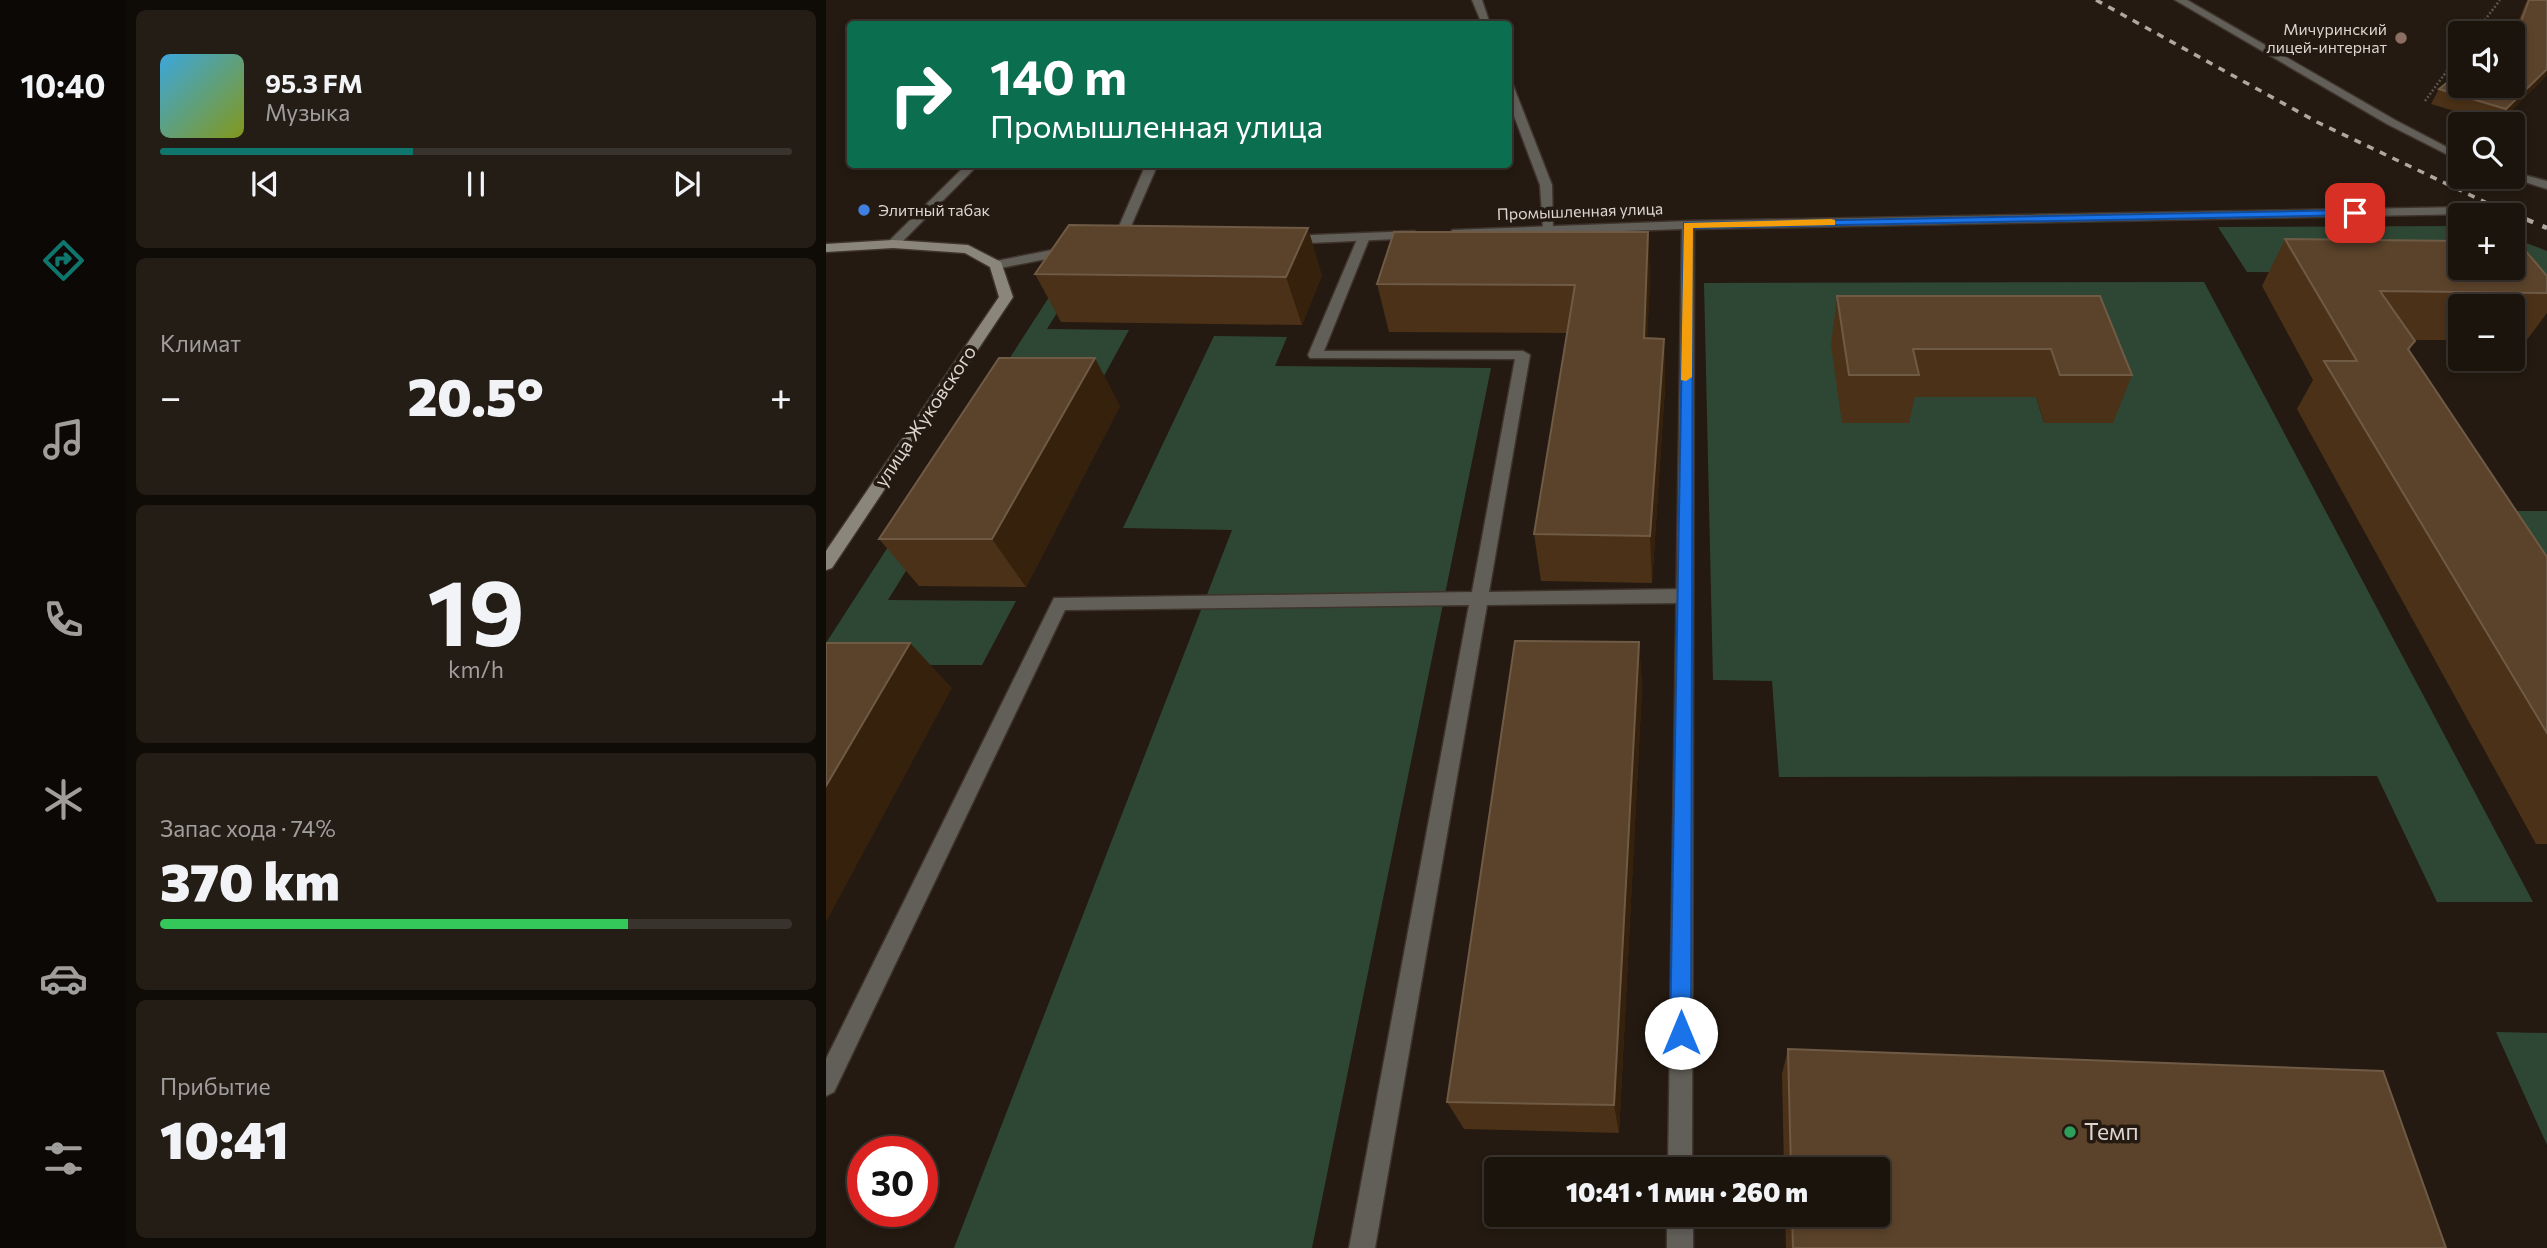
<!DOCTYPE html>
<html lang="ru">
<head>
<meta charset="utf-8">
<style>
  body { margin:0; font-family:Commissioner,sans-serif; background:#241d16; color:#f1f3f6; height:100vh; display:flex; flex-direction:column; font-size:26px; white-space:nowrap }
  * { box-sizing:border-box; margin:0 }
  p { font-size:23px; color:#a09e9d }
  .icon { flex:none; width:38px; height:38px; fill:none; stroke:currentColor; stroke-width:2; stroke-linecap:round; stroke-linejoin:round }
  .map { position:relative; flex:1; overflow:hidden }
  .details { display:flex; flex-direction:column; gap:10px; padding:10px; background:#0f0b07; width:700px }
  .details>* { flex:none }
  .top-card { position:absolute; left:21px; top:21px; width:665px; height:147px; border-radius:7px; box-shadow:0 4px 10px #0003,0 0 0 2px #39332e; background:#0b6e4f; color:#fff; overflow:hidden }
  .fabs { position:absolute; left:1622px; top:21px; display:grid; gap:14px }
  .fabs a { display:grid; place-items:center; width:77px; height:77px; border-radius:7px; background:#1b140d; box-shadow:0 4px 10px #0003,0 0 0 2px #39332e; font-size:35px }
  .speed { position:absolute; left:21px; top:1136px; display:flex; gap:14px; font-size:35px; font-weight:700; text-align:center }
  .speed>* { display:grid; place-content:center; width:91px; height:91px; border-radius:50%; background:#1b140d; box-shadow:0 4px 10px #0003,0 0 0 2px #39332e; line-height:1 }
  .speed .limit { border:10px solid #d22; background:#fff; color:#111 }
  .pin { position:absolute; display:grid; place-items:center; width:60px; height:60px; color:#fff; margin:-30px; border-radius:14px; box-shadow:0 4px 10px #0006 }
  .me { position:absolute; width:77px; margin:-38px; rotate:0deg; stroke-linejoin:round; filter:drop-shadow(0 0 5px #0008) }
  .turn { display:flex; align-items:center; gap:24px; height:147px; padding:0 28px; font-size:32px }
  .turn .icon { width:91px; height:91px; stroke-width:2.5 }
  .turn b { display:block; font-size:49px; line-height:60px }
  .big { font-size:52px; font-weight:800; line-height:1.1 }
  .details .tile { flex:1; display:flex; flex-direction:column; justify-content:center; gap:10px; min-width:0; padding:0 24px; border-radius:10px; background:#241d16 }
  .details .dial { align-items:center; gap:0 }
  .dial b { font-size:91px; line-height:1 }
  .song { display:flex; align-items:center; gap:21px }
  .cover { width:84px; height:84px; border-radius:10px; background:linear-gradient(135deg,hsl(200 70% 55%),hsl(70 70% 35%)) }
  .played { height:7px; border-radius:4px; background:linear-gradient(90deg,#0f766e 40%,#39332e 40%) }
  .keys { display:flex; justify-content:space-around; direction:ltr }
  .heat { display:flex; justify-content:space-between; align-items:center; font-size:38px; direction:ltr }
  .charge { height:10px; border-radius:5px; background:linear-gradient(90deg,#34c759 74%,#39332e 0) }
  .trip { position:absolute; left:658px; top:1157px; width:406px; height:70px; border-radius:7px; background:#1b140d; box-shadow:0 4px 10px #0003,0 0 0 2px #39332e; font-weight:800; line-height:70px; text-align:center }
  main { display:flex; flex:1; min-height:0 }
  .menu { display:flex; flex-direction:column; width:126px; justify-content:space-around; align-items:center; background:#0b0805; color:#a09e9d }
  .menu .icon { width:49px; height:49px }
  .menu .current { color:#0f766e }
  .menu b { font-size:32px; color:#f1f3f6 }
  .map>svg:first-child { display:block }
  .green { fill:#2e4734; fill-rule:evenodd }
  .lines { fill:none; stroke-linecap:round; stroke-linejoin:round }
  .lane-casing { stroke:#3e342c; stroke-width:3 }
  .street-casing { stroke:#3e342c; stroke-width:3 }
  .secondary-casing { stroke:#3e342c; stroke-width:3 }
  .path { stroke:#5d544c; stroke-width:2.5; stroke-dasharray:2 2; stroke-linecap:butt }
  .lane { fill:#625f59; fill-rule:evenodd }
  .street { fill:#625f59; fill-rule:evenodd }
  .secondary { fill:#8b867c; fill-rule:evenodd }
  .rail-far1 { stroke:#afa7a0; stroke-width:3.5; stroke-dasharray:7 7; stroke-linecap:butt }
  .rail { stroke:#afa7a0; stroke-width:4.5; stroke-dasharray:10 10; stroke-linecap:butt }
  .wall { fill:#4b3117 }
  .shaded-wall { fill:#35210c }
  .building { fill:#5b432b; stroke:#6f5a45; stroke-width:2 }
  .route { fill:#1a73e8; stroke:#114b97; stroke-width:2 }
  .slow { fill:#f59e0b }
  .education-dot { fill:#8d6e63; stroke:#241a11; stroke-width:2.5 }
  .shop-dot { fill:#3f7fe0; stroke:#241a11; stroke-width:2.5 }
  .leisure-dot { fill:#2e9e5b; stroke:#241a11; stroke-width:2.5 }
  .labels { text-anchor:middle; stroke-width:7; stroke-linejoin:round; paint-order:stroke }
  .far-poi-label { font-size:16px; fill:#ddd6d0; stroke:#241a11; text-anchor:end }
  .far-street-label { font-size:16px; fill:#ddd6d0; stroke:#241a11 }
  .street-label { font-size:19px; fill:#ddd6d0; stroke:#241a11 }
  .near-poi-label { font-size:23px; fill:#ddd6d0; stroke:#241a11; text-anchor:start }
</style>
</head>
<body>
<main>
<nav class="menu">
<b>10:40</b>
<svg class="icon current" aria-label="directions" viewBox="0 0 24 24"><path d="M12 3l9 9-9 9-9-9zM9 14v-3h6M13 9l2 2-2 2"/></svg>
<svg class="icon" aria-label="music" viewBox="0 0 24 24"><path d="M9 18V5l10-2v13"/><circle cx="6" cy="18" r="3"/><circle cx="16" cy="16" r="3"/></svg>
<svg class="icon" aria-label="phone" viewBox="0 0 24 24"><path d="M5 4h4l2 5-3 2q2 4 5 5l2-3 5 2v4C11 20 4 13 5 4z"/></svg>
<svg class="icon" aria-label="climate" viewBox="0 0 24 24"><path d="M12 3v18M4 7l16 10M4 17L20 7"/></svg>
<svg class="icon" aria-label="car" viewBox="0 0 24 24"><path d="M5 17H2v-5l4-1 3-4h7l3 4 3 1v5h-3M9 17h6M6 11h13"/><circle cx="7" cy="17" r="2"/><circle cx="17" cy="17" r="2"/></svg>
<svg class="icon" aria-label="filters" viewBox="0 0 24 24"><path d="M4 7h16M4 17h16"/><circle cx="9" cy="7" r="2"/><circle cx="15" cy="17" r="2"/></svg>
</nav>
<section class="details">
<div class="tile">
<div class="song"><i class="cover"></i><div><b>95.3 FM</b><p>Музыка</p></div></div>
<div class="played"></div>
<div class="keys"><svg class="icon" aria-label="previous" viewBox="0 0 24 24"><path d="M18 5L8 12l10 7zM5 5v14"/></svg><svg class="icon" aria-label="pause" viewBox="0 0 24 24"><path d="M8 5v14M16 5v14"/></svg><svg class="icon" aria-label="next" viewBox="0 0 24 24"><path d="M6 5l10 7-10 7zM19 5v14"/></svg></div>
</div>
<div class="tile"><p>Климат</p>
<div class="heat"><a>−</a><b class="big">20.5°</b><a>+</a></div>
</div>
<div class="tile dial"><b>19</b><p>km/h</p></div>
<div class="tile"><p>Запас хода · 74%</p><b class="big">370 km</b><div class="charge"></div></div>
<div class="tile"><p>Прибытие</p><b class="big">10:41</b></div>
</section>
<div class="map">
<svg width="1721" height="1248" viewBox="0 0 1721 1248">
  <rect width="100%" height="100%" fill="#241a11"/>
  <!-- green -->
  <path class="green" d="M 1634,226 L 1634,268 L 1687,268 L 1687,238 L 1721,251 L 1721,288 L 1686,273 L 1421,272 L 1392,227 Z
    M 236,277 L 253,277 L 221,329 L 303,330 L 267,396 L 188,396 L 62,600 L 190,601 L 156,665 L 14,665 L 0,643 Z
    M 1378,282 L 1707,902 L 1611,902 L 1551,776 L 953,777 L 946,681 L 887,680 L 878,283 ZM 1257,345 L 1218,423 L 1210,397 L 1078,397 Z
    M 388,336 L 461,337 L 449,366 L 665,368 L 486,1248 L 128,1248 L 406,530 L 297,528 Z
    M 1688,511 L 1721,511 L 1721,561 Z
    M 1670,1032 L 1721,1033 L 1721,1145 Z"/>
  <g class="lines">
    <!-- lane casing -->
    <g class="lane-casing">
      <path id="lane" d="M 646,0 L 656,0 L 664,24 L 656,24 Z
        M 1349,0 L 1361,0 L 1569,120 L 1634,154 L 1634,161 L 1561,124 Z
        M 682,82 L 687,85 L 726,185 L 727,231 L 717,228 L 714,185 L 682,100 Z
        M 141,164 L 153,164 L 71,247 L 63,247 L 63,241 Z
        M 320,164 L 332,164 L 296,247 L 290,251 L 286,250 L 284,247 Z
        M 1687,172 L 1721,181 L 1721,189 L 1683,177 L 1687,177 Z
        M 538,233 L 544,237 L 498,351 L 697,351 L 704,355 L 663,592 L 857,589 L 863,591 L 866,596 L 863,601 L 857,603 L 661,605 L 549,1248 L 523,1248 L 643,605 L 239,610 L 8,1092 L 0,1096 L 0,1059 L 228,598 L 646,592 L 689,359 L 484,358 L 482,355 L 532,237 Z"/>
    </g>
    <!-- street casing -->
    <g class="street-casing">
      <path id="street" d="M 1640,207 L 1646,211 L 1644,214 L 868,229 L 866,1169 L 842,1169 L 856,229 L 630,237 L 626,236 L 626,230 L 862,221 Z
        M 588,231 L 594,235 L 592,238 L 462,244 L 456,240 L 462,236 Z
        M 246,246 L 250,247 L 250,253 L 170,269 L 164,265 L 170,261 Z
        M 841,1214 L 867,1214 L 867,1248 L 841,1248 Z"/>
    </g>
    <!-- secondary casing -->
    <g class="secondary-casing">
      <path id="secondary" d="M 67,240 L 142,245 L 175,262 L 187,297 L 6,568 L 0,570 L 0,551 L 173,297 L 164,267 L 139,253 L 67,248 L 0,252 L 0,244 Z"/>
    </g>
    <!-- path -->
    <path class="path" d="M 1649,33 L 1674,0
      M 1599,101 L 1634,53"/>
    <!-- lane -->
    <use href="#lane" class="lane"/>
    <!-- street -->
    <use href="#street" class="street"/>
    <!-- secondary -->
    <use href="#secondary" class="secondary"/>
    <!-- rail-far1 -->
    <path class="rail-far1" d="M 1270,0 L 1491,122 L 1665,205"/>
    <!-- rail -->
    <path class="rail" d="M 1661,203 L 1721,228"/>
  </g>
  <!-- wall -->
  <path class="wall" d="M 1701,0 L 1721,0 L 1721,75 L 1672,124 L 1605,104 L 1613,89 L 1690,27 Z
    M 822,232 L 824,279 L 821,338 L 838,339 L 839,387 L 826,583 L 715,581 L 708,534 L 741,333 L 563,332 L 551,284 Z
    M 1459,239 L 1721,276 L 1721,313 L 1700,341 L 1687,341 L 1687,306 L 1634,306 L 1634,340 L 1588,340 L 1583,351 L 1721,557 L 1721,844 L 1710,844 L 1471,409 L 1487,380 L 1436,286 Z
    M 209,274 L 496,275 L 476,325 L 235,322 Z
    M 1011,296 L 1274,296 L 1306,375 L 1287,423 L 1218,423 L 1210,397 L 1089,397 L 1083,423 L 1016,423 L 1005,345 Z
    M 294,406 L 200,587 L 93,586 L 53,539 Z
    M 813,642 L 816,687 L 793,1133 L 638,1129 L 621,1102 Z
    M 962,1049 L 1620,1248 L 960,1248 L 959,1214 L 1052,1214 L 1052,1169 L 958,1169 L 956,1074 Z"/>
  <!-- shaded-wall -->
  <path class="shaded-wall" d="M 1721,69 L 1721,75 L 1672,124 L 1680,109 Z
    M 482,228 L 496,275 L 476,325 L 460,277 Z
    M 822,232 L 824,279 L 819,387 L 818,338 Z
    M 838,339 L 839,387 L 826,583 L 824,536 Z
    M 269,358 L 294,406 L 200,587 L 166,539 Z
    M 813,642 L 816,687 L 793,1133 L 788,1105 Z
    M 84,643 L 126,688 L 0,922 L 0,786 Z"/>
  <!-- building -->
  <path class="building" d="M 1703,0 L 1721,0 L 1721,69 L 1680,109 L 1613,89 L 1634,72 L 1634,86 L 1687,86 L 1687,33 L 1683,33 L 1694,24 Z
    M 243,225 L 482,228 L 460,277 L 209,274 Z
    M 568,232 L 822,232 L 818,338 L 838,339 L 824,536 L 708,534 L 749,285 L 551,284 Z
    M 1459,239 L 1634,241 L 1634,268 L 1687,268 L 1687,242 L 1692,242 L 1721,276 L 1721,293 L 1554,291 L 1589,341 L 1582,349 L 1721,557 L 1721,733 L 1498,361 L 1531,361 Z
    M 1011,296 L 1274,296 L 1306,375 L 1234,375 L 1225,349 L 1087,349 L 1093,375 L 1023,375 Z
    M 173,358 L 269,358 L 166,539 L 53,539 Z
    M 689,641 L 813,642 L 788,1105 L 621,1102 Z
    M 0,643 L 84,643 L 0,786 Z
    M 962,1049 L 1557,1071 L 1620,1248 L 967,1248 L 966,1214 L 1052,1214 L 1052,1169 L 965,1169 Z"/>
  <!-- route -->
  <path class="route" d="M 1529,210 L 1534,213 L 1533,215 L 867,228 L 865,1033 L 862,1040 L 855,1043 L 847,1040 L 844,1033 L 858,223 Z"/>
  <!-- slow -->
  <path class="slow" d="M 1005,219 L 1009,220 L 1009,225 L 867,228 L 866,377 L 860,381 L 855,380 L 858,223 Z"/>
  <!-- markers -->
  <circle class="education-dot" cx="1575" cy="38" r="7"/>
  <circle class="shop-dot" cx="38" cy="210" r="7"/>
  <circle class="leisure-dot" cx="1244" cy="1132" r="7"/>
  <g class="labels">
    <!-- far-poi labels -->
    <g class="far-poi-label">
      <text x="1561" y="35">Мичуринский<tspan x="1561" dy="18">лицей-интернат</tspan></text>
      <text x="52" y="216" text-anchor="start">Элитный табак</text>
    </g>
    <!-- far-street labels -->
    <g class="far-street-label">
      <text transform="translate(754 211) rotate(-2)" y="6">Промышленная улица</text>
    </g>
    <!-- street labels -->
    <g class="street-label">
      <text transform="translate(99 416) rotate(-56)" y="7">улица Жуковского</text>
    </g>
    <!-- near-poi labels -->
    <g class="near-poi-label">
      <text x="1258" y="1140">Темп</text>
    </g>
  </g>
</svg>
<div class="fabs">
<a><svg class="icon" aria-label="sound" viewBox="0 0 24 24"><path d="M4 9h4l5-4v14l-5-4H4zM17 9q2 3 0 6"/></svg></a>
<a><svg class="icon" aria-label="search" viewBox="0 0 24 24"><circle cx="10" cy="10" r="6"/><path d="M15 15l6 6"/></svg></a>
<a>+</a>
<a>−</a>
</div>
<div class="speed"><div class="limit">30</div></div>
<div class="pin" style="left:1529px;top:213px;background:#d93025"><svg class="icon" aria-label="arrive" viewBox="0 0 24 24"><path d="M6 21V4h12l-3 4 3 4H6"/></svg></div>
<svg class="me" style="left:855px;top:1033px" viewBox="-20 -20 40 40"><circle r="19" fill="#fff"/><path d="M0-13L10 11 0 6-10 11z" fill="#1a73e8"/></svg>
<div class="trip">10:41 · 1 мин · 260 m</div>
<div class="top-card">
<div class="turn"><svg class="icon" aria-label="right" viewBox="0 0 24 24"><path d="M7 20v-9h11M14 6l5 5-5 5"/></svg><div><b>140 m</b>Промышленная улица</div></div>
</div>
</div>
</main>
</body>
</html>
